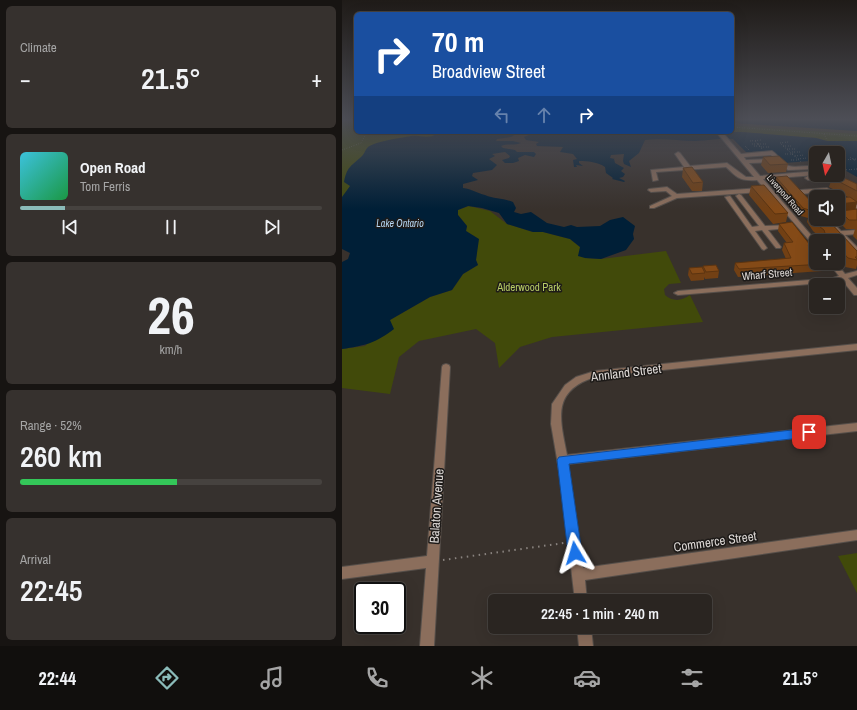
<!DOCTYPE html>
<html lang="en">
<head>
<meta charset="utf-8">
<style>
  body { margin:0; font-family:"Archivo Narrow",sans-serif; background:#36312e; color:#f1f3f6; height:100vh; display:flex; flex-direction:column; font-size:15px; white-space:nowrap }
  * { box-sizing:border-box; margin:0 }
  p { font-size:13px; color:#a5a5a5 }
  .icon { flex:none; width:22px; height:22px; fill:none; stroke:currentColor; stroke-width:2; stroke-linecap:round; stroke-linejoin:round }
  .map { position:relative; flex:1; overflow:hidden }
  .sheet { display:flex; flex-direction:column; gap:6px; padding:6px; background:#171412; width:342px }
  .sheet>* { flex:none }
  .top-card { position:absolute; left:12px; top:12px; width:380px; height:122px; border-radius:6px; box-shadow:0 4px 16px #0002,0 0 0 1px #46423f; background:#1a4fa0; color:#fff; overflow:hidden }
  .needle { width:26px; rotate:189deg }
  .fabs { position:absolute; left:467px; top:146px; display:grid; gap:8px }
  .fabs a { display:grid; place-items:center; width:36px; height:36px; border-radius:6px; background:#2a2521; box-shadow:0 4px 16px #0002,0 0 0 1px #46423f; font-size:20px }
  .speed { position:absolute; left:12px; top:582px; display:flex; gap:8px; font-size:20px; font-weight:700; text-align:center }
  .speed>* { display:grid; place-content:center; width:52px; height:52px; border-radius:50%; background:#2a2521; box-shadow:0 4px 16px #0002,0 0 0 1px #46423f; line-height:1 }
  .speed .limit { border:2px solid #111; border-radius:6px; background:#fff; color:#111 }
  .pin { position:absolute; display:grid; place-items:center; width:34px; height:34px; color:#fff; margin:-17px; border-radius:8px; box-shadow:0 2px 6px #0006 }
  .me { position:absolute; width:44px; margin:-22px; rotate:353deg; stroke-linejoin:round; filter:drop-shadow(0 0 3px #0008) }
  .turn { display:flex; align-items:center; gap:14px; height:84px; padding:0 12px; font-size:18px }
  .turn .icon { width:52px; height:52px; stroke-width:2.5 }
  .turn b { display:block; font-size:28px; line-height:34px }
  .lanes { display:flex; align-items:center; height:38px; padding:0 12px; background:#0003; justify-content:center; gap:20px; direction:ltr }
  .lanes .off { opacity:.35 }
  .big { font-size:30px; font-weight:600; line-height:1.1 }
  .sheet .card { flex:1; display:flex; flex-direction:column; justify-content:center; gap:6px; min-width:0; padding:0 14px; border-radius:6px; background:#36312e }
  .sheet .dial { align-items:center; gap:0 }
  .dial b { font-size:52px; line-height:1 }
  .song { display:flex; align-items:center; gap:12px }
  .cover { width:48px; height:48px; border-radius:6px; background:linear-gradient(135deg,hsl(190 70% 55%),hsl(140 70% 35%)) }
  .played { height:4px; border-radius:2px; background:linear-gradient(90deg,#8bbbb9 15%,#46423f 15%) }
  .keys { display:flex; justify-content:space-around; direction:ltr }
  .heat { display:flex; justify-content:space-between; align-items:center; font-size:22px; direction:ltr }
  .charge { height:6px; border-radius:3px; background:linear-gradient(90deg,#34c759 52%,#46423f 0) }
  .trip { position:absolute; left:146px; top:594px; width:224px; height:40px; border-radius:6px; background:#2a2521; box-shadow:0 4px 16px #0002,0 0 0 1px #46423f; font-weight:600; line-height:40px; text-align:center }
  .tab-bar { display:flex; height:64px; justify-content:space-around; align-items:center; background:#110f0d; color:#a5a5a5 }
  .tab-bar .icon { width:28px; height:28px }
  .tab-bar .on { color:#8bbbb9 }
  .tab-bar b { font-size:18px; color:#f1f3f6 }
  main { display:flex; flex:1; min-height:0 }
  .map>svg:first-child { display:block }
  .green { fill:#414a0a }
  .sand { fill:#423a1a }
  .water { fill:#001f37 }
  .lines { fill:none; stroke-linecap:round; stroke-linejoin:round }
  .minor-casing { stroke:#564f4a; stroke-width:2 }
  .path-far1 { stroke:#89837f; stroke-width:1; stroke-dasharray:0.5 2; stroke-linecap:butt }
  .path { stroke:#89837f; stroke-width:2; stroke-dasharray:1.5 4.5; stroke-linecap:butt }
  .minor { fill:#8b6e5c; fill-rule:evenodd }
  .wall { fill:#724014 }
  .shaded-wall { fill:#5c3410 }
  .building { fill:#844a17; stroke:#5c3410 }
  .route { fill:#1a73e8; stroke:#114b97 }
  .labels { text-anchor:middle; stroke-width:3; stroke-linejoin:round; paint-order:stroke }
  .far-street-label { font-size:9px; fill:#ddd8d5; stroke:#1d1a18 }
  .far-water-label { font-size:10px; font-style:italic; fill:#b6d7f3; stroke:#1d1a18 }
  .street-label { font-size:11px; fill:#ddd8d5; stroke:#1d1a18 }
  .park-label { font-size:11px; fill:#b8cc65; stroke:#1d1a18 }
  .near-street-label { font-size:13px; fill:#ddd8d5; stroke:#1d1a18 }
</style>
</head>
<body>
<main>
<section class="sheet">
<div class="card"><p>Climate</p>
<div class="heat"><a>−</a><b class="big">21.5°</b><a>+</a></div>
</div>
<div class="card">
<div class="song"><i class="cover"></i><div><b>Open Road</b><p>Tom Ferris</p></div></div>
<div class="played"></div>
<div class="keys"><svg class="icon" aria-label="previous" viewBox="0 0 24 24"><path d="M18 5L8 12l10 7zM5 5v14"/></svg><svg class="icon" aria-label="pause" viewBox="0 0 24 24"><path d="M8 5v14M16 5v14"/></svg><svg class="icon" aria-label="next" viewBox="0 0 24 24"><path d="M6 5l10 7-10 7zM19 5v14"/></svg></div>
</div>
<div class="card dial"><b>26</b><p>km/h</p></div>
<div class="card"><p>Range · 52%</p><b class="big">260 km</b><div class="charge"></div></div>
<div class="card"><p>Arrival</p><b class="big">22:45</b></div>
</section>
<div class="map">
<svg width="515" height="646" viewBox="0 0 515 646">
  <rect width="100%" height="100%" fill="#38312c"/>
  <!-- green -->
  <path class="green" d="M 0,119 L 14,119 L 14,132 L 107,132 L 9,186 L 0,199 Z
    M 390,123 L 515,131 L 515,141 L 485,141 L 474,138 L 399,132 L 373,132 L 390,132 Z
    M 127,206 L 148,211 L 165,224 L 191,232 L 201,232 L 228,239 L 238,247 L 243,258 L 259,259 L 324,251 L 339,283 L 327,284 L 322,289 L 323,295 C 331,302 340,301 348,295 L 361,322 L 210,337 L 178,347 L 157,368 L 153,343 L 134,329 L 77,341 L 57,357 L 48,394 L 0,388 L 0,349 L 23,346 L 48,320 L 88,297 L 110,290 L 121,274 L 136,265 L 134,260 L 136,239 L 124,231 L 125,226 L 116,215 L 116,210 Z
    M 515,553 L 515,593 L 496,556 Z"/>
  <!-- sand -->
  <path class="sand" d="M 390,123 L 515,131 L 515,134 L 399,126 L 390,125 Z"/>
  <!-- water -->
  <path class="water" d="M 390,119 L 515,119 L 515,131 L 390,123 Z
    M 96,132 L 174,132 L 174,134 L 169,137 L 155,139 L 154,141 L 171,141 L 179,143 C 173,146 165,143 159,146 L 161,148 L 173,150 L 175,152 L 192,152 L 194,154 L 192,157 L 183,155 L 176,158 L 177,161 L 171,163 L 163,163 L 160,160 L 167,158 L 168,156 L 163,152 L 150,154 L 153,156 L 147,159 L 155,165 L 150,170 L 131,173 L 130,176 L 136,180 L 121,184 L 121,188 C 130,189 135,193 143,195 C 152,199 161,198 171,202 L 174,208 L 172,212 L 179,214 L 189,212 L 205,223 L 222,227 L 229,225 L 235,227 L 258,226 L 268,220 L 281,217 L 293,226 L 291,234 L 292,239 L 284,250 L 259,259 L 243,258 L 236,256 L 238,247 L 228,239 L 201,232 L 191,232 L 165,224 L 157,213 L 140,208 L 126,206 L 116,210 L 116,215 L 125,226 L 124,231 L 137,239 L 134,260 L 136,265 L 121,274 L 110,290 L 88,297 L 48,320 L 52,329 C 34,343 22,346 0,349 L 0,262 L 6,259 L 8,253 L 0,249 L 0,197 L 8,186 L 2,182 C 5,167 8,167 19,157 C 22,155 23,150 26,147 C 34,141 59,138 69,136 C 78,135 90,140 96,132 Z
    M 194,132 L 399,132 L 474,138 L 485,141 L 515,141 L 515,177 L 499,168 L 496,169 L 496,153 L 474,153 L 474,166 L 468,161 L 442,163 L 429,151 L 404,152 L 391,139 C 378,138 366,141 353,141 C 337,141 320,138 303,140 L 297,153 L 287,161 L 289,167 L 282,164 L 281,161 L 282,154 L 269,155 L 268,158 L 273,159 L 272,159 L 273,163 L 282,168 L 279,171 L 283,174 L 281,177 L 277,178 L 283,181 L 282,182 L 270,179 L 271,178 L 264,173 L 263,167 C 256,162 246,161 237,161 L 237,163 L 241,166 L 234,165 L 235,167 L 232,167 L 231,160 L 235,159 L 231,154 L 218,152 L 221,147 L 195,146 L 194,144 L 197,142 L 184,140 L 182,137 Z"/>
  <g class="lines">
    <!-- minor casing -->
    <g class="minor-casing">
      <path id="minor" d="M 376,132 L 380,132 L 399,154 L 430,151 C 437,155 439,164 447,166 C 453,168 466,165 474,166 L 474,168 L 472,169 L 446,170 L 436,162 L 407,163 L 418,176 L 474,171 L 474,175 L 421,179 L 474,241 L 474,247 L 472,246 L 415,180 C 397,181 396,178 384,167 L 314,172 L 316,180 L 311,181 L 309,170 L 342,167 L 333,154 L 336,152 L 338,153 L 348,166 L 385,163 L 404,177 L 412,177 L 376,134 ZM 429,155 L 432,159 L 404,160 L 402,157 Z
        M 492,175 L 515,186 L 515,190 L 491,179 L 466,180 L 463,178 L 466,176 Z
        M 325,187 L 335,194 L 418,188 L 421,190 L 418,192 L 335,198 L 312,208 L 308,208 L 308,206 L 330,196 L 324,191 L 309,192 L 306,190 L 307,189 Z
        M 485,188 L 515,205 L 515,209 L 496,199 L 496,197 L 493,197 L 484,192 L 458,194 L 455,192 L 458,190 Z
        M 397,194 L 399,195 L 423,226 L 449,225 L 449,227 L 447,228 L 426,230 L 439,247 L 438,248 L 434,248 L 420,230 L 413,231 L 425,248 L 422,250 L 420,249 L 383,197 L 388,196 L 410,227 L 417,226 L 394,196 Z
        M 469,201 L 474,201 L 474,205 L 467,204 L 466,203 Z
        M 481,219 L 487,219 L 499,231 L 515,230 L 515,234 L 503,235 L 515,247 L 515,253 L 513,252 Z
        M 487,263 L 494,263 L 503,274 L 515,271 L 515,275 L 506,278 L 515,288 L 515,295 L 512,295 L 500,280 L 492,282 L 336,295 L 332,293 L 336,291 L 491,278 L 497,276 Z
        M 515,344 L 515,350 L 253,377 C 209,391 218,419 225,455 L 515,423 L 515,431 L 226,464 L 241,568 L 515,530 L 515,540 L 243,580 L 245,601 L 233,601 L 219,482 L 209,424 L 210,404 L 223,385 L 234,377 L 253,371 Z
        M 104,364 L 107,365 L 108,367 L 92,646 L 78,646 L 84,568 L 0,579 L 0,567 L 85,556 L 100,367 L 101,365 Z
        M 235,627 L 249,627 L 251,646 L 237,646 Z"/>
    </g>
    <!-- path-far1 -->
    <path class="path-far1" d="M 1,119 L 14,123
      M 390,127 L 515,136
      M 482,134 L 485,140
      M 408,141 L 419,140
      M 413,141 L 420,149
      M 446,142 L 438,143 L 459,162
      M 410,144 L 416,144
      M 416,144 L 424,144
      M 403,146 L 407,150
      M 412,146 L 418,146
      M 441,146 L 451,146
      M 419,147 L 427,147
      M 445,149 L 454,149
      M 0,150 L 19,143 L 25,132
      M 450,152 L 458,152
      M 443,154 L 451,154
      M 453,156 L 462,155
      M 508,157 L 514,161
      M 456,159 L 465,158
      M 449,160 L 456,160
      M 496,160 L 515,159
      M 502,170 L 515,169"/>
    <!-- path -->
    <path class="path" d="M 101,560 L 222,543"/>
    <!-- minor -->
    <use href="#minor" class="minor"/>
  </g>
  <!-- wall -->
  <path class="wall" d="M 421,157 L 446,164 L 444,172 L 426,173 L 419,165 Z
    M 341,168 L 361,182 L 360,191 L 350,191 L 340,177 Z
    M 434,177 L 515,251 L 515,265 L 514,269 L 503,267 L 496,259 L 496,241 L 480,241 L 480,239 L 471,231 L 465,222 L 466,218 L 459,216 L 432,184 Z
    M 490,178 L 515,184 L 515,202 L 513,209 L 515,209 L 515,240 L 511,236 L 513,229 L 504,229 L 494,219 L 496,219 L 496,198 L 506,197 L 487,187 Z
    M 409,186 L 446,213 L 444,222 L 431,224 L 407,195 Z
    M 437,224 L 468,245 L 468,247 L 482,264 L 480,271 L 396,277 L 392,270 L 393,263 L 444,259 L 440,250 L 442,243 L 445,243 L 436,231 Z
    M 361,266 L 377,271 L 376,278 L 363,279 L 362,277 L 362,280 L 349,281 L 346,275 L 347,268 L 360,268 Z"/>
  <!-- shaded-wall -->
  <path class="shaded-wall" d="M 515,202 L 513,211 L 499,212 L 496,209 L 497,204 Z"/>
  <!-- building -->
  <path class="building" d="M 437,156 L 446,164 L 428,165 L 421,157 Z
    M 350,167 L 361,182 L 351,183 L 341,168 Z
    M 445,176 L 474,207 L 474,219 L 485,219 L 515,251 L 515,257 L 513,257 L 515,259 L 515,260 L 506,258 L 496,247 L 496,241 L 490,241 L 483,233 L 482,230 L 473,223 L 467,214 L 470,211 L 461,208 L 434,177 Z
    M 498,176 L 515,184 L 515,191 L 490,178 Z
    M 422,185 L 446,213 L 433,214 L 409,186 Z
    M 508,197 L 515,202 L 497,204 L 497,209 L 499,211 L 515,209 L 515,220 L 507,220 L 496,209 L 496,198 Z
    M 450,222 L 468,245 L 466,245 L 474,255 L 474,263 L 481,263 L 482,264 L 397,269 L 393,263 L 449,258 L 442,243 L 451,242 L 437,224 Z
    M 374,265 L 377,271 L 364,272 L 361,266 Z
    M 360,267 L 363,273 L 350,274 L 347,268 Z"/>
  <!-- sky -->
  <linearGradient id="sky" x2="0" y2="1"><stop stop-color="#1f1b18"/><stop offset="0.57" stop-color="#4d4e56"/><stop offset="1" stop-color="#4d4e56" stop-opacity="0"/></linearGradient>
  <rect width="515" height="209" fill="url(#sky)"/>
  <!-- route -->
  <path class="route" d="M 467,428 L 471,429 L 473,432 L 471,435 L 467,437 L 227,464 L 240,553 L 238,557 L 233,559 L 228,557 L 226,553 L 215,460 L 217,457 Z"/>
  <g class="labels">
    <!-- far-street labels -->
    <g class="far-street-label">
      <text transform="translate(443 195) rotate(49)" y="3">Liverpool Road</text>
    </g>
    <!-- far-water labels -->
    <g class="far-water-label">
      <text x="58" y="227">Lake Ontario</text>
    </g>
    <!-- street labels -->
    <g class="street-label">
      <text transform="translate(425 274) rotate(-5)" y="4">Wharf Street</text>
    </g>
    <!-- park labels -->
    <g class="park-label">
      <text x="187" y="291">Alderwood Park</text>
    </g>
    <!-- near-street labels -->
    <g class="near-street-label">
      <text transform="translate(284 372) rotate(-7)" y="5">Annland Street</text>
      <text transform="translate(94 506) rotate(-86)" y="5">Balaton Avenue</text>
      <text transform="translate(373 541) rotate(-8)" y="5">Commerce Street</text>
    </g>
  </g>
</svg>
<div class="fabs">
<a><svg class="needle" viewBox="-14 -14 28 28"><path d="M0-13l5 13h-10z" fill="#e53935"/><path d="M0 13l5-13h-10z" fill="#a5a5a5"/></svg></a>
<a><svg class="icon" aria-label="sound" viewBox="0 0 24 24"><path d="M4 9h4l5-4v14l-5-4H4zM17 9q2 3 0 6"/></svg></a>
<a>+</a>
<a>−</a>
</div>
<div class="speed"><div class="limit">30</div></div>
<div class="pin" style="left:467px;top:432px;background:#d93025"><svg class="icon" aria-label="arrive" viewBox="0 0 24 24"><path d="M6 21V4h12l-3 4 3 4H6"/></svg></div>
<svg class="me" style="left:233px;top:553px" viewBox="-20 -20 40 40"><path d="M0-17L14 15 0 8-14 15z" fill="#1a73e8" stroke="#fff" stroke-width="4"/></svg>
<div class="trip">22:45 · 1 min · 240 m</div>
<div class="top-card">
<div class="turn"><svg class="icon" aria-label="right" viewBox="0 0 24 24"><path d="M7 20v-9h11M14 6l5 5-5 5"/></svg><div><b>70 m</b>Broadview Street</div></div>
<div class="lanes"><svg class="icon off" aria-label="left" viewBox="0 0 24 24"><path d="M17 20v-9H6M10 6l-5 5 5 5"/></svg><svg class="icon off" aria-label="ahead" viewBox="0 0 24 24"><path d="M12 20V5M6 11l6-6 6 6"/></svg><svg class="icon" aria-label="right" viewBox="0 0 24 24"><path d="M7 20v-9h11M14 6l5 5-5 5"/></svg></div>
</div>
</div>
</main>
<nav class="tab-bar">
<b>22:44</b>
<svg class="icon on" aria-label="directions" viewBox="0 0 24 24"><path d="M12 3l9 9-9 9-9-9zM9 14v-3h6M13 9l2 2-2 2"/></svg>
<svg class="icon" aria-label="music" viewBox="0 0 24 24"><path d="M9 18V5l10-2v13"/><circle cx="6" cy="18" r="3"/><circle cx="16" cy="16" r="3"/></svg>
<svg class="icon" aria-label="phone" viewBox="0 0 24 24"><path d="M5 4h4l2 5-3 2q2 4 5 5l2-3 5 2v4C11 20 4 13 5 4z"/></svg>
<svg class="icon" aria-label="climate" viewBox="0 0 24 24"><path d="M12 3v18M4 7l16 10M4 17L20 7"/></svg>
<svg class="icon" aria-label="car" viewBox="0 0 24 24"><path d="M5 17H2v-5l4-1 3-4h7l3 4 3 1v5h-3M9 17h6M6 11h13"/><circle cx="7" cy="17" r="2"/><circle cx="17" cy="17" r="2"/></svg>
<svg class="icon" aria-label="filters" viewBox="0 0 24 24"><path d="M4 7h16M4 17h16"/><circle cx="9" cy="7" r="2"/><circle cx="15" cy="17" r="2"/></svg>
<b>21.5°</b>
</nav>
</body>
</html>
